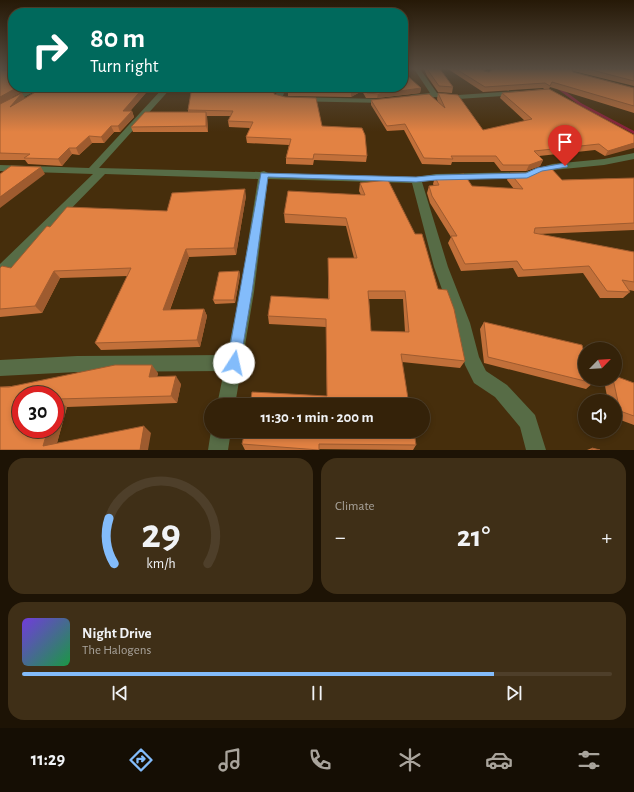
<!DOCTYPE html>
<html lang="en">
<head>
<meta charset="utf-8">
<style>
  body { margin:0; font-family:"Alegreya Sans",sans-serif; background:#3f2f17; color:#f1f3f6; height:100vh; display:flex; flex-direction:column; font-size:15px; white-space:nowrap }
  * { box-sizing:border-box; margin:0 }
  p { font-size:13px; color:#a9a49c }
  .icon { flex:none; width:22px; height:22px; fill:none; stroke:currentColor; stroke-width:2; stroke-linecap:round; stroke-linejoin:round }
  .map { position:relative; height:450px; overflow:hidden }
  .details { display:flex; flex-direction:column; gap:8px; padding:8px; background:#1d1305; flex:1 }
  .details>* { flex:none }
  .hud { position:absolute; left:8px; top:8px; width:400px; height:84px; border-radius:16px; box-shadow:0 2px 6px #0003,0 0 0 1px #4e3f2a; background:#00695c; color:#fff; overflow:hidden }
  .needle { width:26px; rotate:65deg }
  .controls { position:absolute; left:578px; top:342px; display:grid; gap:8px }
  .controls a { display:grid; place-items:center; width:44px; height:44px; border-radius:50%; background:#342209; box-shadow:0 2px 6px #0003,0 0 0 1px #4e3f2a; font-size:20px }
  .speed { position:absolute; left:12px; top:386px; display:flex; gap:8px; font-size:20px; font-weight:700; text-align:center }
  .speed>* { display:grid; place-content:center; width:52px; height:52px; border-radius:50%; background:#342209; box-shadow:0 2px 6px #0003,0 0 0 1px #4e3f2a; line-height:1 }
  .speed .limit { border:6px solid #d22; background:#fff; color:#111 }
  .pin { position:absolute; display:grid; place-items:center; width:34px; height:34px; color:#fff; margin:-41px -17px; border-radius:50% 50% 50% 0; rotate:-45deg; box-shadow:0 0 4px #0007 }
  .pin .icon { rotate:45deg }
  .me { position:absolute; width:44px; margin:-22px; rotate:10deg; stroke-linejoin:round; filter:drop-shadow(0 0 3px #0008) }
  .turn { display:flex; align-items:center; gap:14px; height:84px; padding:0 16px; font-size:18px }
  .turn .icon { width:52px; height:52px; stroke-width:2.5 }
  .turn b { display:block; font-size:28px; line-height:34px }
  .big { font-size:30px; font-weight:600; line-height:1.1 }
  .details .widget { flex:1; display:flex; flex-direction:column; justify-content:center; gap:6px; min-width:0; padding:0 14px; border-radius:16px; background:#3f2f17 }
  .details .dial { align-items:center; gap:0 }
  .dial svg { height:104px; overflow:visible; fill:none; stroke:#4e3f2a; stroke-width:7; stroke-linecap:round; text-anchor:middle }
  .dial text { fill:#f1f3f6; stroke:none }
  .song { display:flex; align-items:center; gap:12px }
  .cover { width:48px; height:48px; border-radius:6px; background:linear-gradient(135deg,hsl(260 70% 55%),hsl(140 70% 35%)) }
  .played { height:4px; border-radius:2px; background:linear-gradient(90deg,#83bcfb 80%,#4e3f2a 80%) }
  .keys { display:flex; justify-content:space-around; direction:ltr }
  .heat { display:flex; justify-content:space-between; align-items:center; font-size:22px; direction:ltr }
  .details .tiles { flex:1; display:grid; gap:8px; grid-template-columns:1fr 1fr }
  .widget:last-child { grid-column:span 2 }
  .trip { position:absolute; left:204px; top:398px; width:226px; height:40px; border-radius:20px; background:#342209; box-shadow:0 2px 6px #0003,0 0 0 1px #4e3f2a; font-weight:600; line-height:40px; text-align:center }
  .tab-bar { display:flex; height:64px; justify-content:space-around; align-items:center; background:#150e04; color:#a9a49c }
  .tab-bar .icon { width:28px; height:28px }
  .tab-bar .on { color:#83bcfb }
  .tab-bar b { font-size:18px; color:#f1f3f6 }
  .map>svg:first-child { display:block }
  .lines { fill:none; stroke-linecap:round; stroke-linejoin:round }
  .stream { fill:#8b213b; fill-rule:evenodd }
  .minor { fill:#576c46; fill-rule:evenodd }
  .wall { fill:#c2703a; fill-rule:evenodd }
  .shaded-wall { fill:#9e5b2f }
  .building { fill:#e28243; stroke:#9e5b2f; fill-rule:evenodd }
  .route { fill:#83bcfb; stroke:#557aa3 }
</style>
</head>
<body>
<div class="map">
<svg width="634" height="450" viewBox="0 0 634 450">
  <rect width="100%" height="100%" fill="#462e0c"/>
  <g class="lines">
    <!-- stream -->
    <path class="stream" d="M 555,85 L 557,85 L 581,103 L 634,131 L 634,134 L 579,105 L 555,87 Z"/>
    <!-- minor -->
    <path class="minor" d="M 414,69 L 420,69 L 437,93 L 458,95 L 518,91 L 522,93 L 518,95 L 458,99 L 435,97 L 414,99 L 410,97 L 411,95 L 430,93 Z
      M 34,87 L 43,87 L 0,110 L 0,105 Z
      M 164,87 L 172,87 L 99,168 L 260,172 L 264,171 L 268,173 L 416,177 L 436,174 L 526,172 L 552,164 L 604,159 L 634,153 L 634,159 L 604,165 L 553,170 L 527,178 L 436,180 L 422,182 L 448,267 L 470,323 L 479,357 L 486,371 L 507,385 L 535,415 L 546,450 L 526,450 L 520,427 L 495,397 L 474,383 L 465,365 L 454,323 L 434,267 L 412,183 L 268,179 L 254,292 L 235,405 L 217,405 L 224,371 L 77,372 L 0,376 L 0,360 L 77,356 L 227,355 L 240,292 L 258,179 L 105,174 L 5,276 L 0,277 L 0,264 L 93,174 L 0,171 L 0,165 L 89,168 Z
      M 278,87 L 286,87 L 283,96 L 286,97 L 386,99 L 390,101 L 386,103 L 286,101 L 275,98 Z
      M 211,431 L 231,431 L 228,450 L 208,450 Z"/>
  </g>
  <!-- wall -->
  <path class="wall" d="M 0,69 L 12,69 L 11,70 L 12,98 L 25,98 L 44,87 L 151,87 L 130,111 L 132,111 L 134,117 L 120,132 L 114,132 L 104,143 L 92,143 L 79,155 L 72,154 L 62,166 L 28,164 L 25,160 L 0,160 Z
    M 424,69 L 440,69 L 453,87 L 452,93 L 438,92 L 427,76 Z
    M 448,69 L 487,69 L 484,71 L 489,72 L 493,69 L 634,69 L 634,86 L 573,71 L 573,72 L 634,88 L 634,113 L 550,87 L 549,89 L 634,135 L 605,156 L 595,150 L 539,156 L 543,160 L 540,166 L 526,171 L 501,171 L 494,162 L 452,162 L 451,165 L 422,164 L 404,130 L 387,131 L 371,105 L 371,100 L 438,102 L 437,99 L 438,93 L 483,130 L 525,121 L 500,98 L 502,93 L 544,89 L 543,88 L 483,92 Z
    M 192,87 L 246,87 L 245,90 L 274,94 L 367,156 L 366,162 L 314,160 L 313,165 L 286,164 L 286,158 L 289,145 L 247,143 L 246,137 L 250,128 L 229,127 L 228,121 L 231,116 L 207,116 L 208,132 L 133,132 L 131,127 L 188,112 L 188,110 Z
    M 289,87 L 403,87 L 421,88 L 420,93 L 377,98 L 366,98 L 362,91 L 351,97 L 288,96 L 288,91 Z
    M 510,173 L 562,180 L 634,178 L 634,230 L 539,234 L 634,252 L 634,291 L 629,290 L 630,292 L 623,298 L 600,298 L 583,273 L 518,277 L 513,268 L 461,271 L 448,243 L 451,237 L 430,203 L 427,193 L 429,186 L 434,186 L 433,184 L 435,177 L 472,186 L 514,189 L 507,180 Z
    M 360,183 L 438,289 L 465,361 L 460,368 L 402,362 L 327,396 L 326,327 L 269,324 L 268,316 L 328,299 L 328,258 L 354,258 L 346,226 L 285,223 L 284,214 L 361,195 L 359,191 ZM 369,299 L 403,299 L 405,332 L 371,331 Z
    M 246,196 L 236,255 L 189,257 L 170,310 L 204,309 L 207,316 L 200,347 L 101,350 L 95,343 L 128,276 L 60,278 L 42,313 L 0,317 L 0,268 L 11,268 L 50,227 L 167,211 Z
    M 239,271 L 240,275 L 235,303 L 215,304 L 213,300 Z
    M 484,322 L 593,383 L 586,389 L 484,363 L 480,329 Z
    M 158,373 L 157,377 L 181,384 L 177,403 L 67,407 L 57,443 L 151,433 L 0,450 L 0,387 Z
    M 607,379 L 615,379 L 634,383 L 634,425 L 615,418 L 615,401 L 608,401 L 604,381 Z
    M 245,431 L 416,445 L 413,450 L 319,449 L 319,450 L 245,450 L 242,444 Z
    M 592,448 L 600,450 L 587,450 Z"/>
  <!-- shaded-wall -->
  <path class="shaded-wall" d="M 3,69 L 12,69 L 5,75 L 2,70 Z
    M 18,87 L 32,87 L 0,104 L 0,97 Z
    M 144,87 L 151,87 L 125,117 L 123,111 Z
    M 361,87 L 362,87 L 362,91 L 351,97 L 351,92 Z
    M 421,88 L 420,93 L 377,98 L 378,94 Z
    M 22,93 L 25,98 L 10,107 Z
    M 132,111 L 134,117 L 120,132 L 118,126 Z
    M 206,112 L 207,117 L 208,132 L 206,126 Z
    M 111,126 L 114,132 L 104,143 L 101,137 Z
    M 89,136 L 92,143 L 79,155 L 76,148 Z
    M 634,143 L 634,148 L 605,156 L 608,151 Z
    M 69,148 L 72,154 L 62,166 L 58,159 Z
    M 543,160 L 540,166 L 526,171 L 529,165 Z
    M 41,167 L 45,174 L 0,208 L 0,197 Z
    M 245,189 L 246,196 L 236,255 L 234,248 Z
    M 186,249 L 189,257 L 167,317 L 163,310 Z
    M 54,271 L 60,278 L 42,313 L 35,306 Z
    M 239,271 L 240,275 L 235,303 L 234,300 Z
    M 204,309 L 207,316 L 200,347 L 197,340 Z
    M 152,365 L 158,373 L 155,385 L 149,377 Z
    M 176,376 L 181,384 L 177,403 L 171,396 Z
    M 57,399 L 67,407 L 55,450 L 43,446 L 48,429 L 55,429 L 55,407 Z
    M 144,426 L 151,433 L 148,450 L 140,450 Z"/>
  <!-- building -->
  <path class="building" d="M 0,69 L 3,69 L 2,70 L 13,70 L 13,72 L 11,73 L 13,73 L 13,87 L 18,87 L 0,97 Z
    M 427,69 L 440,69 L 453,87 L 439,86 Z
    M 456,69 L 484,69 L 484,71 L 489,72 L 493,69 L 572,69 L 573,72 L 634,88 L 634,106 L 552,82 L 550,86 L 545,83 L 485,87 Z
    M 588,69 L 634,69 L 634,81 Z
    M 403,72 L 421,88 L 378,94 L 367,93 L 363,87 L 403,87 Z
    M 44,87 L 144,87 L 123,111 L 132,111 L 118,126 L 111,126 L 101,137 L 89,136 L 76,148 L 69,148 L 58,159 L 24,158 L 30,154 L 0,153 L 0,104 L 22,93 L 10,107 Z
    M 192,87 L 245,87 L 244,90 L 274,91 L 274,94 L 285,97 L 316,98 L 322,126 L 362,128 L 365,135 L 367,156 L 314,154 L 313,159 L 286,158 L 291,139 L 246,137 L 253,122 L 228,121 L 233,111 L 188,110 Z
    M 289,87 L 361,87 L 351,92 L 288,91 Z
    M 549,89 L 634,135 L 634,143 L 608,151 L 599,144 L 534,151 L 543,160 L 529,165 L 503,165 L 496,156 L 451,156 L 453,159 L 424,158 L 405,124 L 387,126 L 371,100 L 429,94 L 445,108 L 438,93 L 458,95 L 483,130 L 532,119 L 502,93 Z
    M 145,112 L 206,112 L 206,126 L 131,127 Z
    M 11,166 L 41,167 L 0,197 L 0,174 Z
    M 550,167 L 562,180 L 634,178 L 634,223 L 535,228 L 534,233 L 634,252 L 634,282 L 622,280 L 630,292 L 607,291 L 589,266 L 523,270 L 517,261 L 465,264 L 451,236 L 457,236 L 432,196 L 429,186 L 439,185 L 435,177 L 464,174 L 472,186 L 523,189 L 510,173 L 531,173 Z
    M 388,180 L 415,234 L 422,234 L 438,289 L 447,290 L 454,309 L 465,361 L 401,354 L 409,405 L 250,405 L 252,392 L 327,396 L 326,319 L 268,316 L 271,296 L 329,299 L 328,258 L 357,258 L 346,218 L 284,214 L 288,191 L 365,195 L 360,183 ZM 368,291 L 405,291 L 409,332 L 371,331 Z
    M 245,189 L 234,248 L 186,249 L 163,310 L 204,309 L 197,340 L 95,343 L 131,268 L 54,271 L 35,306 L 0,309 L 0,268 L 2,266 L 11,268 L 47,226 L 50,227 L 67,207 L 167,211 L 172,193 Z
    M 239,271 L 234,300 L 213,300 L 219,272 Z
    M 484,322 L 582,345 L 585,356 L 585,379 L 592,379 L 593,383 L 488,357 Z
    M 115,365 L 152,365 L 149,377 L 176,376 L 171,396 L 57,399 L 55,407 L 55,395 L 21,395 L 21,429 L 48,429 L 43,446 L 144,426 L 140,450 L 0,450 L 0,387 L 9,387 Z
    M 615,376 L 634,383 L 634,416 L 620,411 L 613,379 L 615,379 Z
    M 245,431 L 414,431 L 416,445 L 319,444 L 319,450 L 242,444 Z
    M 592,448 L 600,450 L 592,450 Z"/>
  <!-- sky -->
  <linearGradient id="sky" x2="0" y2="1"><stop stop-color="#261907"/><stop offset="0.52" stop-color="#574c40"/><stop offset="1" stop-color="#574c40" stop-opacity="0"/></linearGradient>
  <rect width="634" height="132" fill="url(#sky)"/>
  <!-- route -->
  <path class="route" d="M 565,163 L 568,166 L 567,167 L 542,171 L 527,178 L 436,180 L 416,182 L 268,177 L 252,292 L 240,363 L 238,367 L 234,369 L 229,367 L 227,363 L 261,173 L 416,177 L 436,175 L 526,173 L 537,168 Z"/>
</svg>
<div class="controls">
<a><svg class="needle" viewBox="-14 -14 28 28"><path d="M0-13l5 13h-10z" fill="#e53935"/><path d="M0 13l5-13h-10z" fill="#a9a49c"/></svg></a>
<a><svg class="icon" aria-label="sound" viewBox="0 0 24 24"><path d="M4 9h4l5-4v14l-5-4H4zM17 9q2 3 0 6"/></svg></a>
</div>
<div class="speed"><div class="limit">30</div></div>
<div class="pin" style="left:565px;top:166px;background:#d93025"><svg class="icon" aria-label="arrive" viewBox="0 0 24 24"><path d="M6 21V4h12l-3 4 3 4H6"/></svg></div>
<svg class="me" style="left:234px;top:363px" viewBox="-20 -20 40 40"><circle r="19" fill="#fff"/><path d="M0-13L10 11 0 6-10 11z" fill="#83bcfb"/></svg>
<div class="trip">11:30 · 1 min · 200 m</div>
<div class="hud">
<div class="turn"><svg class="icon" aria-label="right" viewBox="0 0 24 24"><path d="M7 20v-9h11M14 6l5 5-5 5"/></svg><div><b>80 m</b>Turn right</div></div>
</div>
</div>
<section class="details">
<div class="tiles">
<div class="widget dial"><svg viewBox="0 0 100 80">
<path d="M14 69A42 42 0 1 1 86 69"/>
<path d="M14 69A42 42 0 0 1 10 34" stroke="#83bcfb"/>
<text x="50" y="56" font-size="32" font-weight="700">29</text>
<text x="50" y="72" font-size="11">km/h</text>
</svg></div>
<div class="widget"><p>Climate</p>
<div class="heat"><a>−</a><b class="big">21°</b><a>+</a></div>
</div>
<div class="widget">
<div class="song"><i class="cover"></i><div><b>Night Drive</b><p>The Halogens</p></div></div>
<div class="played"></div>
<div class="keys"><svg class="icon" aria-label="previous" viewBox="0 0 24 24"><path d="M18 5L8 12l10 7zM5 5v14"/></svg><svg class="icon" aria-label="pause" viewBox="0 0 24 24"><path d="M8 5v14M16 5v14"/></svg><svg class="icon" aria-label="next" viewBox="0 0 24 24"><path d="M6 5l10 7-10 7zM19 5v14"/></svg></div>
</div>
</div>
</section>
<nav class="tab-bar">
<b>11:29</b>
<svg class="icon on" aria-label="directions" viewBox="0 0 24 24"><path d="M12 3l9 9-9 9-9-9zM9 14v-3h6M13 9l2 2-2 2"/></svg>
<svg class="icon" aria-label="music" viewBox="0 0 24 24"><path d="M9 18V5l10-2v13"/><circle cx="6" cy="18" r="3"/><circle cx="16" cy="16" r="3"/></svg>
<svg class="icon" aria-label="phone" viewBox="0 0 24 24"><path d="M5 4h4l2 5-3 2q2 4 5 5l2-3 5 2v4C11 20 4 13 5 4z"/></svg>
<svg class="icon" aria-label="climate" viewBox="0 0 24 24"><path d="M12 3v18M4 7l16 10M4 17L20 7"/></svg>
<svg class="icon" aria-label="car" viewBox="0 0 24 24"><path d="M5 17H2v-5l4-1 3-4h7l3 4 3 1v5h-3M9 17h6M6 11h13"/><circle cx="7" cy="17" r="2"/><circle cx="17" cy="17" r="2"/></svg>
<svg class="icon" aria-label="filters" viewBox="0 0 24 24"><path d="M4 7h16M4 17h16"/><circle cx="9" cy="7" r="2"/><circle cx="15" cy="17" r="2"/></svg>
</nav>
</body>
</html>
